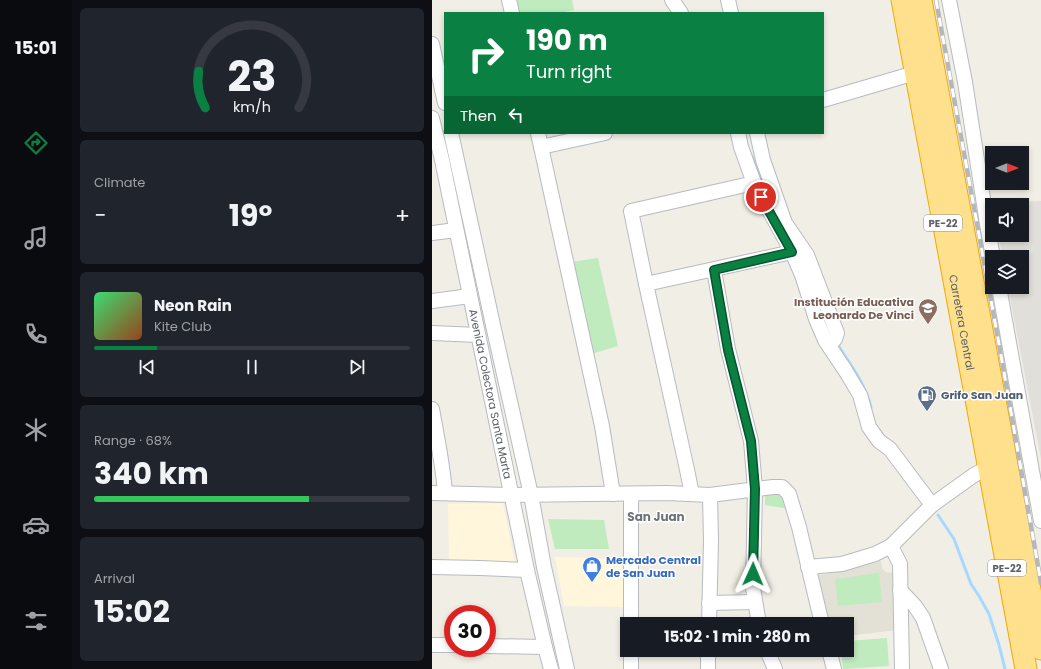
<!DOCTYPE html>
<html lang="en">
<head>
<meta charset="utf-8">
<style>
  body { margin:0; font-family:Poppins,sans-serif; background:#20242c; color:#f1f3f6; height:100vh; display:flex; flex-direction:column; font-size:15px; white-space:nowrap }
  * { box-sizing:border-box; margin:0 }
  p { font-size:13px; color:#9ea1a6 }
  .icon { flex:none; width:22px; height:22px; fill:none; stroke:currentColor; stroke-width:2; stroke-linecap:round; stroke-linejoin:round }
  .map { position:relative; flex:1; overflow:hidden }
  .details { display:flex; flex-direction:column; gap:8px; padding:8px; background:#0d0f14; width:360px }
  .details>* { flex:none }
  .hud { position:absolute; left:12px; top:12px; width:380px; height:122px; border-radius:0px; box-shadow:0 2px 6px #0003; background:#0b8043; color:#fff; overflow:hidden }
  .needle { width:26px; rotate:90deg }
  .controls { position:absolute; left:553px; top:146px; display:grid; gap:8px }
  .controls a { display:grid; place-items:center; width:44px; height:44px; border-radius:0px; background:#171b24; box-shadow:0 2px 6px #0003; font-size:20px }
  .speed { position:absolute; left:12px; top:605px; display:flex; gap:8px; font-size:20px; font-weight:700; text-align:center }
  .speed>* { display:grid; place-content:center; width:52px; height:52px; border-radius:50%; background:#171b24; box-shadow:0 2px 6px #0003; line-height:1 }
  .speed .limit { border:6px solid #d22; background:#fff; color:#111 }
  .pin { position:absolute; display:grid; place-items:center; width:34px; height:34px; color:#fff; margin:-17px; border:2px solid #fff; border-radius:50%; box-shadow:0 1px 4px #0007 }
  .me { position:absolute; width:44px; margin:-22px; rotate:1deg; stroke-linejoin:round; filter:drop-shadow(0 0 3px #0008) }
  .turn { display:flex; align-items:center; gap:14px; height:84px; padding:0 16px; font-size:18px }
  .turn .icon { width:52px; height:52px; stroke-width:2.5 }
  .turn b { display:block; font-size:28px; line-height:34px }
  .then { display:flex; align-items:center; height:38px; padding:0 16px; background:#0003; gap:8px; font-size:15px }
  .big { font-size:30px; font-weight:700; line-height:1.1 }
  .details .tile { flex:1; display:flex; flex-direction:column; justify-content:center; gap:6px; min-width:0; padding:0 14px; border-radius:6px; background:#20242c }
  .details .dial { align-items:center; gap:0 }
  .dial svg { height:104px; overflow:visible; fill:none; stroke:#363941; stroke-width:7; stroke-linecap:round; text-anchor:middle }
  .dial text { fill:#f1f3f6; stroke:none }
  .song { display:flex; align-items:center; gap:12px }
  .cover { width:48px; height:48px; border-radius:6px; background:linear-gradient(135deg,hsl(140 70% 55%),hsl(20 70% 35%)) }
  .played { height:4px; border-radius:2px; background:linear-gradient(90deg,#0b8043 20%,#363941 20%) }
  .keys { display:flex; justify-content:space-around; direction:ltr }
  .heat { display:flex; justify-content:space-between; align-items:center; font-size:22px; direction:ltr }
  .charge { height:6px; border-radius:3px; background:linear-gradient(90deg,#34c759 68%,#363941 0) }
  .trip { position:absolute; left:188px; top:617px; width:234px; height:40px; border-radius:0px; background:#171b24; box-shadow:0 2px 6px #0003; font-weight:700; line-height:40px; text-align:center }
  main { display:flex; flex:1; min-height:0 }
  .tab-bar { display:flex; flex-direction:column; width:72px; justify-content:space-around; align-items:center; background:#090b0e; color:#9ea1a6 }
  .tab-bar .icon { width:28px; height:28px }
  .tab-bar .current { color:#0b8043 }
  .tab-bar b { font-size:18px; color:#f1f3f6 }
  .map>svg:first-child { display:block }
  .commercial { fill:#fff6db }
  .industrial { fill:#e1dfd9 }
  .education { fill:#e3e0d5 }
  .green { fill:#bfebbf }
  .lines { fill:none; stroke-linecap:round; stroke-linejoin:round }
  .stream { stroke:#a6d9ff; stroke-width:3 }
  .minor-casing { stroke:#b7bbc0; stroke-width:16 }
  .highway-casing { stroke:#f5a700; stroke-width:23 }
  .minor { stroke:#fff; stroke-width:14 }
  .highway { stroke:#ffe18d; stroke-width:21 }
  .rail-casing { stroke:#b6b7b8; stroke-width:4.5 }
  .rail { stroke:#fff; stroke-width:3; stroke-dasharray:9; stroke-linecap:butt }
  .route-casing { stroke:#07532c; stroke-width:10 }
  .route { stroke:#0b8043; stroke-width:7 }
  .labels { text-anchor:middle; stroke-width:3; stroke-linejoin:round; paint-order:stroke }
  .shield { fill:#fff; stroke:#8d9095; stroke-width:1 }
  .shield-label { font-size:10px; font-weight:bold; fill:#5c6167 }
  .education-label { font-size:11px; font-weight:bold; fill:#785e54; stroke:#fff; text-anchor:end }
  .street-label { font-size:11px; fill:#5c6167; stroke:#fff }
  .service-label { font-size:11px; font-weight:bold; fill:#4e5e75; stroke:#fff; text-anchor:start }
  .shop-label { font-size:11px; font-weight:bold; fill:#366cbe; stroke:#fff; text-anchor:start }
  .neighbourhood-label { font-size:12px; font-weight:bold; fill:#6d7379; stroke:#fff }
</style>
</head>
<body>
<main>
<nav class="tab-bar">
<b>15:01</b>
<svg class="icon current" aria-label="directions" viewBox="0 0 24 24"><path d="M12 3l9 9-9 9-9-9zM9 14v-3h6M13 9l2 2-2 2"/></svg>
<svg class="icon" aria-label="music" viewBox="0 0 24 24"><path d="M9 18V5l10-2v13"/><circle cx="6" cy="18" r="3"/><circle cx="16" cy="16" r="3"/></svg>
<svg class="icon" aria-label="phone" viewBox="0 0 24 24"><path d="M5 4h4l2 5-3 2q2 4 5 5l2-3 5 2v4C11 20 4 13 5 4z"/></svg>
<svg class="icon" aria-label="climate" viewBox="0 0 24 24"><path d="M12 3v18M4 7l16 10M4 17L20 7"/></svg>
<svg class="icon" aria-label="car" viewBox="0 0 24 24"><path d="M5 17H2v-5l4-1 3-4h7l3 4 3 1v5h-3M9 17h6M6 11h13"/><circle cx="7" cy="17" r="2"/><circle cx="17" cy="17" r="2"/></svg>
<svg class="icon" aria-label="filters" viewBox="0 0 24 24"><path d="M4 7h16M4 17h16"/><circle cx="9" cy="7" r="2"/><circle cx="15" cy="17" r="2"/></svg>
</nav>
<section class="details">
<div class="tile dial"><svg viewBox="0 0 100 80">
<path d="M14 69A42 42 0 1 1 86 69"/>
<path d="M14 69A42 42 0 0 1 9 41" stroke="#0b8043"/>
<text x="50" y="56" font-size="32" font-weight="700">23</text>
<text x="50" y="72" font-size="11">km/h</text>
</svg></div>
<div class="tile"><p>Climate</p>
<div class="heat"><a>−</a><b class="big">19°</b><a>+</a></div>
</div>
<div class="tile">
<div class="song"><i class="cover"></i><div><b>Neon Rain</b><p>Kite Club</p></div></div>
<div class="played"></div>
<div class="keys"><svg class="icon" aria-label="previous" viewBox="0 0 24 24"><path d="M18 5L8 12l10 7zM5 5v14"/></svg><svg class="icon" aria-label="pause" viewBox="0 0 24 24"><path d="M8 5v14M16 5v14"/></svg><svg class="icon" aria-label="next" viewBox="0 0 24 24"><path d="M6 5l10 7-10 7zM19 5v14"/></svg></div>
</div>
<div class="tile"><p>Range · 68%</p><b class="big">340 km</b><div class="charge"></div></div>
<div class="tile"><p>Arrival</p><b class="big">15:02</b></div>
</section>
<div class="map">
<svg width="609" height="669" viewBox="0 0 609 669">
  <rect width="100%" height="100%" fill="#f1eee5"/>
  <!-- commercial -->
  <path class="commercial" d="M 71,503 L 83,563 L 17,564 L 16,504 Z
    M 123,557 L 193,559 L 192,607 L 132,606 Z"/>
  <!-- industrial -->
  <path class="industrial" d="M 609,201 L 609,459 L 576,287 L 590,287 L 590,257 L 571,257 L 566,235 L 590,235 L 590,205 L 561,205 L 561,202 Z"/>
  <!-- education -->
  <path class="education" d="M 449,561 L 450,569 L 454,572 L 462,573 L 465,630 L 415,636 L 415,624 L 395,624 L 384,576 Z"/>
  <!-- green -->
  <path class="green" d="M 82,0 L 140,0 L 142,10 L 128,13 L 85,13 Z
    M 166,258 L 186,346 L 159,354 L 139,262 Z
    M 350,492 L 357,509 L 333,505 L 333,494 Z
    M 116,519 L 172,520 L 177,549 L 123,549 Z
    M 447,573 L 450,602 L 406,606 L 403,579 Z
    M 455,638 L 457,666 L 411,669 L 409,650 L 415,650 L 415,641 Z"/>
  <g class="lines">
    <!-- stream -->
    <path class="stream" d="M 319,155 L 334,188
      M 406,345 C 418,365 434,384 439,408
      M 506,515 L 522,539 L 539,584 L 547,596 L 557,614 L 567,645 L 573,669"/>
    <!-- minor casing -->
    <g class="minor-casing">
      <g id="minor">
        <path d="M 77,0 L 80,13"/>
        <path d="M 240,0 L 249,13"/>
        <path d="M 296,0 L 299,13"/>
        <path d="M 517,0 L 533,82 L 555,224 L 561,257"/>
        <path d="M 0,44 L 13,103"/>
        <path d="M 391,100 L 483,73"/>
        <path id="s1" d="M 0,118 L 10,160 L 95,570 L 113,647 L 119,669"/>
        <path d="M 19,133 L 63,334 L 99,495 L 112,567 L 135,669"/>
        <path d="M 106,133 L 170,426 L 181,494"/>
        <path d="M 306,133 L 309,147 L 322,183 L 360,252 L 370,275 L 384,319 L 393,340 L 413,370 L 428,395 L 437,427 L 447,441 L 458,449 L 500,505"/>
        <path d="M 325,133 L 331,160 L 353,223 L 375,255 L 405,333 L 403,339 L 397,346"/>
        <path d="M 109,147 L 173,133"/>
        <path d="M 0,233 L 24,230"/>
        <path d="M 282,270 L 296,349 L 319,441 L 323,489 L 321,588 L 327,624"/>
        <path d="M 214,284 L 360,252"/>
        <path d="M 567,287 L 609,521"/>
        <path d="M 0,301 L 38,296"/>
        <path d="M 0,333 L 46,335"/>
        <path d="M 0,409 C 5,437 11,465 13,493"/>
        <path d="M 0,493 L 80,495 L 235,493 L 278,495 L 341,487 L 350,487 L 357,494 L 367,527 L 390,624"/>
        <path d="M 199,494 L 199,624"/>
        <path d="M 260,494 L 254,465 L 214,284 L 199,211 L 322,183"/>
        <path d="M 0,567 L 48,568 L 95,570"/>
        <path d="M 376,567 L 410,564 L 443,554 L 459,546"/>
        <path d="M 468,590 L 483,606 L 491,618 L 509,669"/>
        <path d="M 277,603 L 323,602"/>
        <path d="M 277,624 L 279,541 L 278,495"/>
        <path d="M 0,645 L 21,645"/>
        <path d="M 55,646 L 113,647"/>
        <path d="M 335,650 L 343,669"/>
        <path d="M 397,650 L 402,669"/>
        <path d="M 199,669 L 199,650"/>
        <path d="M 276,669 L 276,650"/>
        <path d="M 470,669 L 468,564 L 459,546 L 500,505 L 542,475 L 557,467 L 564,466"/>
      </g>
    </g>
    <!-- highway casing -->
    <g class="highway-casing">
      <g id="highway">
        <path id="s2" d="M 470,0 L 594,669"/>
        <path d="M 489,0 L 609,649"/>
      </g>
    </g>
    <!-- minor -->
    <use href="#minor" class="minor"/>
    <!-- highway -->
    <use href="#highway" class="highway"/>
    <!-- rail casing -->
    <g class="rail-casing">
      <path id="rail" d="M 504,0 L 567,344 L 609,583"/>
    </g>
    <!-- rail -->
    <use href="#rail" class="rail"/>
  </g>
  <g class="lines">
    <!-- route casing -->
    <g class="route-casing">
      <path id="route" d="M 321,574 L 323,489 L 319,441 L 296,350 L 282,270 L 360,252 L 329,197"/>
    </g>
    <!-- route -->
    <use href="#route" class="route"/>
  </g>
  <!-- icons -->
  <defs>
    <g id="school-pin" transform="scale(1)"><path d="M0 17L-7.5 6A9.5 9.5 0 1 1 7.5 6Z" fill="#8d6e63" stroke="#fff"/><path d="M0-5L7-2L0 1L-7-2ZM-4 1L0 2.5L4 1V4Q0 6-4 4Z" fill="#fff"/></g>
    <g id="fuel-pin" transform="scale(1)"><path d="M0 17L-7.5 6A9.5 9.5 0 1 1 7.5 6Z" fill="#5c6f8a" stroke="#fff"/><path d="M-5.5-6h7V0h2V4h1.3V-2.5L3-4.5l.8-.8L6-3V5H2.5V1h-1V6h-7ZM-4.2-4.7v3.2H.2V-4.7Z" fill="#fff"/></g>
    <g id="shop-pin" transform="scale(1)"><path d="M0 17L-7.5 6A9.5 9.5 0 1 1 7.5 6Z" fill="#3f7fe0" stroke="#fff"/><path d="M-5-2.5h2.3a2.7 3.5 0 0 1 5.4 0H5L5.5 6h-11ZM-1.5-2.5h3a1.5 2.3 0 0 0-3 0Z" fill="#fff"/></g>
  </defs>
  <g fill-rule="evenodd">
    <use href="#school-pin" x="496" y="308"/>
    <use href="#fuel-pin" x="495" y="395"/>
    <use href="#shop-pin" x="160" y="566"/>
  </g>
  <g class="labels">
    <!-- shield labels -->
    <g class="shield">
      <rect x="492" y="215" width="38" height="16" rx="3"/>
      <rect x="556" y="560" width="38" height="16" rx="3"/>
    </g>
    <g class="shield-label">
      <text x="511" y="227">PE-22</text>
      <text x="575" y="572">PE-22</text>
    </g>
    <!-- education labels -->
    <g class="education-label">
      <text x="482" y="306">Institución Educativa<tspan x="482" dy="13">Leonardo De Vinci</tspan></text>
    </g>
    <!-- street labels -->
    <g class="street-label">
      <text dy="4" stroke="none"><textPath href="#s2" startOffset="328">Carretera Central</textPath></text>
      <text dy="4" stroke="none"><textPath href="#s1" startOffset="282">Avenida Colectora Santa Marta</textPath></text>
    </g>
    <!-- service labels -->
    <g class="service-label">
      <text x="509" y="399">Grifo San Juan</text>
    </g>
    <!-- shop labels -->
    <g class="shop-label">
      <text x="174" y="564">Mercado Central<tspan x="174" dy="13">de San Juan</tspan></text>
    </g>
    <!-- neighbourhood labels -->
    <g class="neighbourhood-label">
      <text x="224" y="521">San Juan</text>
    </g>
  </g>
</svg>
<div class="controls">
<a><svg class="needle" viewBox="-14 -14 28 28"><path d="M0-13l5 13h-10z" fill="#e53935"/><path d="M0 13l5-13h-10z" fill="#9ea1a6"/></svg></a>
<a><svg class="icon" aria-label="sound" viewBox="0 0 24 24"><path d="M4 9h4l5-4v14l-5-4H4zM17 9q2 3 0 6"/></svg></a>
<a><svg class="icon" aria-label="layers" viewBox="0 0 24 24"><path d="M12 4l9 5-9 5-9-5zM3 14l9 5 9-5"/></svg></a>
</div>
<div class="speed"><div class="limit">30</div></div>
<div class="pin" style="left:329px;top:197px;background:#d93025"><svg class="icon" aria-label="arrive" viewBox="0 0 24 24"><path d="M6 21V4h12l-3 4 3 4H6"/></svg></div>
<svg class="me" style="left:321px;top:574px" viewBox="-20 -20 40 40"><path d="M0-17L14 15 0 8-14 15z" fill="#0b8043" stroke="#fff" stroke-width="4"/></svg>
<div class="trip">15:02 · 1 min · 280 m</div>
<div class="hud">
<div class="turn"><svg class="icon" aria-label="right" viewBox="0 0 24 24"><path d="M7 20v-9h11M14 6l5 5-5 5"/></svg><div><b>190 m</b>Turn right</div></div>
<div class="then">Then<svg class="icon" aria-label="left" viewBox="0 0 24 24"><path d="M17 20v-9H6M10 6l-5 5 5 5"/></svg></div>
</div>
</div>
</main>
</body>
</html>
